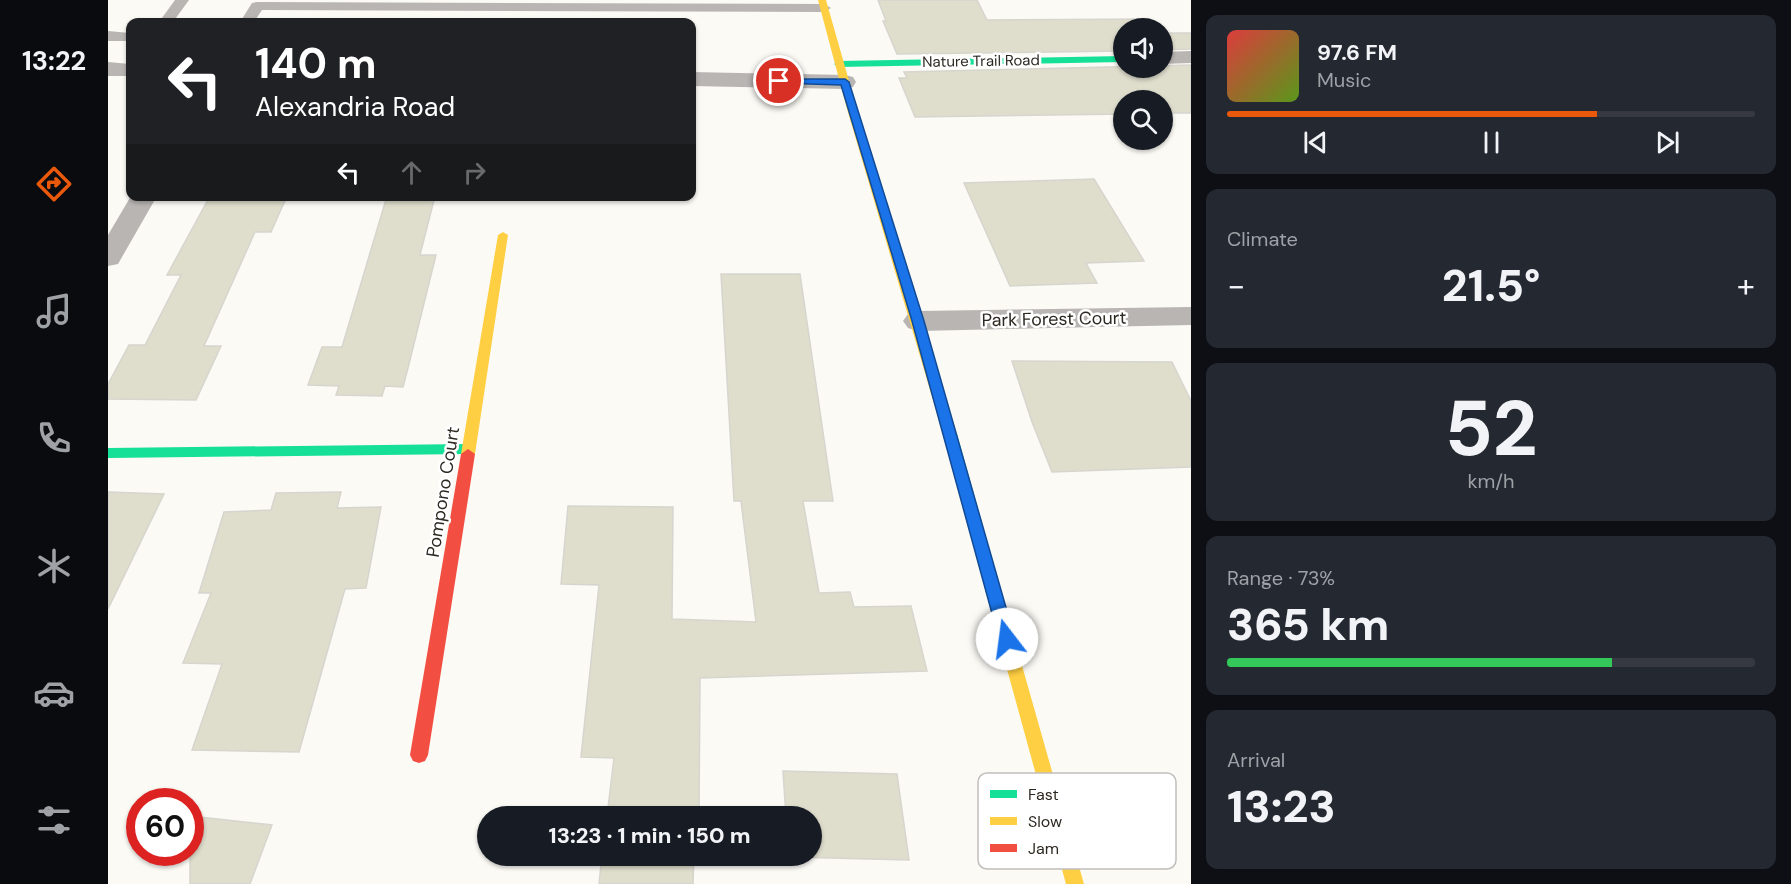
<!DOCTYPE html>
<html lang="en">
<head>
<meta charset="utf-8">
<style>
  body { margin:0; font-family:"DM Sans",sans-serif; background:#242831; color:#f1f3f6; height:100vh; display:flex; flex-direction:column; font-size:22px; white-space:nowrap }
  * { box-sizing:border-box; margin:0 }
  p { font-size:20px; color:#9ea1a6 }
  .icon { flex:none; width:33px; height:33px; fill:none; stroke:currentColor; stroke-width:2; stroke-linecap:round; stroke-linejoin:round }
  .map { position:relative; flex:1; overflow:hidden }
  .side { display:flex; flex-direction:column; gap:15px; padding:15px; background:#0d0f14; width:600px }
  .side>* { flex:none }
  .guide { position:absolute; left:18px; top:18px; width:570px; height:183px; border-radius:12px; box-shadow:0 2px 4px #0004; background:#202124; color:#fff; overflow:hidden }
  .fabs { position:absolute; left:1005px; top:18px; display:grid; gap:12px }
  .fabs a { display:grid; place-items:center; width:60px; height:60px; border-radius:50%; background:#171b24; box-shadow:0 2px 4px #0004; font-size:30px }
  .speed { position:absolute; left:18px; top:788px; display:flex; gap:12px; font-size:30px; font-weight:700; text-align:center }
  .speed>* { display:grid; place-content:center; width:78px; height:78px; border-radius:50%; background:#171b24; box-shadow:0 2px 4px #0004; line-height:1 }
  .speed .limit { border:9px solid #d22; background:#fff; color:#111 }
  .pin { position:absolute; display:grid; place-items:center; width:51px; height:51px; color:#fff; margin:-26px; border:3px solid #fff; border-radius:50%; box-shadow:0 2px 6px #0007 }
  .me { position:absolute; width:66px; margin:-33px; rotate:345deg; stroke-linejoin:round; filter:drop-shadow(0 0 4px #0008) }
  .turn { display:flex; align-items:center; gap:21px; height:126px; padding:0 30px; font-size:27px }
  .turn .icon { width:78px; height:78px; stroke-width:2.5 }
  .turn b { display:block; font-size:42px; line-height:51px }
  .lanes { display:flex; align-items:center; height:57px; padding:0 30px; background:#0003; justify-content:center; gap:30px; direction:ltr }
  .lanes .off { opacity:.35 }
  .big { font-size:45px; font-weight:800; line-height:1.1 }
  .side .widget { flex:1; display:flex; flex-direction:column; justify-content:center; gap:9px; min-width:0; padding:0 21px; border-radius:12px; background:#242831 }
  .side .dial { align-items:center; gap:0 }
  .dial b { font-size:78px; line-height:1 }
  .song { display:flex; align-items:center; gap:18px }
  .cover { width:72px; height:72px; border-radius:9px; background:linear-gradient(135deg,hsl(0 70% 55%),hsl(90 70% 35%)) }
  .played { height:6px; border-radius:3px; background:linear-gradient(90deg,#ea580c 70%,#363941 70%) }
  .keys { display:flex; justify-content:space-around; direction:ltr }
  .heat { display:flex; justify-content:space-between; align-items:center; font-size:33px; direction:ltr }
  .charge { height:9px; border-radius:4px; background:linear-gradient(90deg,#34c759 73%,#363941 0) }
  .trip { position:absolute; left:369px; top:806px; width:345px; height:60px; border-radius:30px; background:#171b24; box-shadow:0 2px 4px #0004; font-weight:800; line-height:60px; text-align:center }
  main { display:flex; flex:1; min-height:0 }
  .menu { display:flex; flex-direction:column; width:108px; justify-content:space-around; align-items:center; background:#090b0e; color:#9ea1a6 }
  .menu .icon { width:42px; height:42px }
  .menu .current { color:#ea580c }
  .menu b { font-size:27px; color:#f1f3f6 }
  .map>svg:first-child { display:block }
  .building { fill:#dfdecd; stroke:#d6d5ce; stroke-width:1.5 }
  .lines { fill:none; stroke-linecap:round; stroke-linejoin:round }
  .lane { fill:#b8b5b3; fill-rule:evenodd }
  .street { fill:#b8b5b3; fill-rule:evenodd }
  .fast { fill:#16e098; fill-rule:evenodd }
  .slow { fill:#ffcf43; fill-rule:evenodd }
  .jam { fill:#f24e42; fill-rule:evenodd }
  .route { fill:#1a73e8; stroke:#114b97; stroke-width:1.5 }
  .labels { text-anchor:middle; stroke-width:5; stroke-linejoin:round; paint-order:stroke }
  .far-street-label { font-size:15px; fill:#2d2921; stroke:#fff }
  .street-label { font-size:18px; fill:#2d2921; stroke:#fff }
  .key { fill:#fff; stroke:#c0bfbc; stroke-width:1.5 }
  .key-label { font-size:16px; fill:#2d2921 }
</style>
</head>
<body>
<main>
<nav class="menu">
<b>13:22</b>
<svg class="icon current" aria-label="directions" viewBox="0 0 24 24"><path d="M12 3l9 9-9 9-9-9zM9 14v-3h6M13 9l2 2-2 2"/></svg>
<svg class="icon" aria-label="music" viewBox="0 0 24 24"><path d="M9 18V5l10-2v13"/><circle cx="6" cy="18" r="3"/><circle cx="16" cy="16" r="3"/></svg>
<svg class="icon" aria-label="phone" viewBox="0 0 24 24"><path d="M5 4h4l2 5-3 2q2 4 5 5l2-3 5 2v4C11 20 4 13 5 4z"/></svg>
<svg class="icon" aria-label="climate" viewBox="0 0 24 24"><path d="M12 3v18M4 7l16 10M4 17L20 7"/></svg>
<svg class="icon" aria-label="car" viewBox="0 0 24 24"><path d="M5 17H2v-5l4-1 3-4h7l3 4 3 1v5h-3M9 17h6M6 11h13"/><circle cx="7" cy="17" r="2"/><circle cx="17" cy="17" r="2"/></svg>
<svg class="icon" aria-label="filters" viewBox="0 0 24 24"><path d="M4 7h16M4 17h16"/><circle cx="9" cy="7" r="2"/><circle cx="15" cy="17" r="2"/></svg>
</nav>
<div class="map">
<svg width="1083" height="884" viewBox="0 0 1083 884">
  <rect width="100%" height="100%" fill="#fcfaf5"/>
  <!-- building -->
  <path class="building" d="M 770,0 L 869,0 L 879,20 L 1042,19 L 1051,28 L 1016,28 L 1016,51 L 789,54 L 775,21 L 778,21 Z
    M 1054,33 L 1083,33 L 1083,49 L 1054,50 Z
    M 1083,65 L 1083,113 L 1054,113 L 1054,100 L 1016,100 L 1016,114 L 807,117 L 791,78 L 799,78 L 796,72 Z
    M 986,179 L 1036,261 L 978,263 L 989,283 L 902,286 L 856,183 Z
    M 102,196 L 179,196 L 163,232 L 147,232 L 96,346 L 113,346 L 88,400 L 0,399 L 0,384 L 21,345 L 37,345 L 73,275 L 59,275 Z
    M 279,196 L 327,196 L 312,255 L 328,255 L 301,364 L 295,387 L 277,386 L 274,396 L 228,395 L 231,386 L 200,385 L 214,347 L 234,347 Z
    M 613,274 L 692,274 L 725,501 L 695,501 L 711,593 L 742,592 L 746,607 L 803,606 L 819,671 L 592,678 L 591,816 L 499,816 L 506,758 L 473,757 L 491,585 L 453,584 L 460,506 L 565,507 L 564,619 L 648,622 L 633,501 L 626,501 Z
    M 904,361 L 1064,362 L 1083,401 L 1083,467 L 944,472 L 924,422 Z
    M 0,492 L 56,494 L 0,609 Z
    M 233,492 L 229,508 L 273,507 L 258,588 L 237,589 L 191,752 L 84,750 L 114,664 L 75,663 L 103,593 L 91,593 L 116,512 L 163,510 L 168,493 Z
    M 675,771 L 789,774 L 801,860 L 681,857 L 704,855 L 704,816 L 678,816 Z
    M 82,816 L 164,825 L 142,884 L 82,884 Z
    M 494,855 L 586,855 L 585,884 L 491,884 Z"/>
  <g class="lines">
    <!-- lane -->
    <path class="lane" d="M 67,0 L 81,0 L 65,22 L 51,22 Z
      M 149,2 L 716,4 L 723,8 L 716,12 L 154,10 L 146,22 L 132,22 L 144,3 Z
      M 0,31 L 22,33 L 22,41 L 0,41 Z"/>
    <!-- street -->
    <path class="street" d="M 1083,51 L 1083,63 L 1054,64 L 1054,52 Z
      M 0,62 L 22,64 L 22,76 L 0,76 Z
      M 584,72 L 737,75 L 745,77 L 748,82 L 745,87 L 737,89 L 584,86 Z
      M 23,196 L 49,196 L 10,264 L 0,266 L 0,235 Z
      M 1083,307 L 1083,325 L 810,331 L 800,328 L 795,321 L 800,314 L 810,311 Z"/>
    <!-- fast -->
    <path class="fast" d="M 1016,56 L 1016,62 L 730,67 L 726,64 L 730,61 Z
      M 842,429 L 849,434 L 913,662 L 911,667 L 905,669 L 899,667 L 897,662 L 835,434 Z
      M 360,444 L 367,449 L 360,454 L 0,458 L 0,448 Z"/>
    <!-- slow -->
    <path class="slow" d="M 710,0 L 718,0 L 749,109 L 849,434 L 847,437 L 837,437 L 835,434 L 739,109 Z
      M 395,232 L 400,235 L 367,454 L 360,459 L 353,454 L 390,235 Z
      M 905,655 L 911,657 L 913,662 L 976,884 L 958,884 L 897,662 L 899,657 Z"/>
    <!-- jam -->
    <path class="jam" d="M 360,449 L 367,454 L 320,755 L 317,761 L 311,763 L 305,761 L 302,755 L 353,454 Z"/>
  </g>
  <!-- route -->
  <path class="route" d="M 668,79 L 737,79 L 741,82 L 816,321 L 907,639 L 904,644 L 899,646 L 893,644 L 891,639 L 804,321 L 733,85 L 671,83 L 668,82 Z"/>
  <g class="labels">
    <!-- far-street labels -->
    <g class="far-street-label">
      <text transform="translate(873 61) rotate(-1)" y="5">Nature Trail Road</text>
    </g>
    <!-- street labels -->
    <g class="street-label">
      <text transform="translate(946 319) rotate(-1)" y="6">Park Forest Court</text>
      <text transform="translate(335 492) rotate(-81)" y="6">Pompono Court</text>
    </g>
  </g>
  <!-- legend -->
  <rect x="870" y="773" width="198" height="96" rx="9" class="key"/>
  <rect x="882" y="790" width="27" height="8" fill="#16e098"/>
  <rect x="882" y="817" width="27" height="8" fill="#ffcf43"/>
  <rect x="882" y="844" width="27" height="8" fill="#f24e42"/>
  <g class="key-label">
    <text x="920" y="800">Fast</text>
    <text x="920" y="827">Slow</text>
    <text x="920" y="854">Jam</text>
  </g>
</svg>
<div class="fabs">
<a><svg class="icon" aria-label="sound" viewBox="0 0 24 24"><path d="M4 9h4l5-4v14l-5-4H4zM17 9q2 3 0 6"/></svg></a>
<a><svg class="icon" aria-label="search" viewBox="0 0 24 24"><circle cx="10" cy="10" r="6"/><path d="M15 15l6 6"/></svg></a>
</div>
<div class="speed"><div class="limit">60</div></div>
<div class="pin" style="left:671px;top:81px;background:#d93025"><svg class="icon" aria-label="arrive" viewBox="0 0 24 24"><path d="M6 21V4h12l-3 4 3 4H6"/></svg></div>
<svg class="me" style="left:899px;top:639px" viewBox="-20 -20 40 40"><circle r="19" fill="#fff"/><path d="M0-13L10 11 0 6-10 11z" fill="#1a73e8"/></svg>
<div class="trip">13:23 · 1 min · 150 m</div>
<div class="guide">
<div class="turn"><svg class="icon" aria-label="left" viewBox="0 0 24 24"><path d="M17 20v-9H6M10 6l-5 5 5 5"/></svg><div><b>140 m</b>Alexandria Road</div></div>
<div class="lanes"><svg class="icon" aria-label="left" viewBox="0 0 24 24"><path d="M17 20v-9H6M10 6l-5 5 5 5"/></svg><svg class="icon off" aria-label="ahead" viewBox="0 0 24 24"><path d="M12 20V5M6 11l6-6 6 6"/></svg><svg class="icon off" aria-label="right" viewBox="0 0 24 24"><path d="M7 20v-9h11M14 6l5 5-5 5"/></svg></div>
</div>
</div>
<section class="side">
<div class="widget">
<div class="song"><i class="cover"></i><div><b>97.6 FM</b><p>Music</p></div></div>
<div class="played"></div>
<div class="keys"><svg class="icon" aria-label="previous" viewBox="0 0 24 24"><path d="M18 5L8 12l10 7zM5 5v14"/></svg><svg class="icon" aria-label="pause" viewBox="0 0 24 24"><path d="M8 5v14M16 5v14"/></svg><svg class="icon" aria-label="next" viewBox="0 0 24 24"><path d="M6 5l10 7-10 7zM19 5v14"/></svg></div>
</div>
<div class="widget"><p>Climate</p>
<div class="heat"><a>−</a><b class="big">21.5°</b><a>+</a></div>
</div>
<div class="widget dial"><b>52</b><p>km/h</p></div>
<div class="widget"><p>Range · 73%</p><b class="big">365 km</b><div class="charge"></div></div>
<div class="widget"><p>Arrival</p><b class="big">13:23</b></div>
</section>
</main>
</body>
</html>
